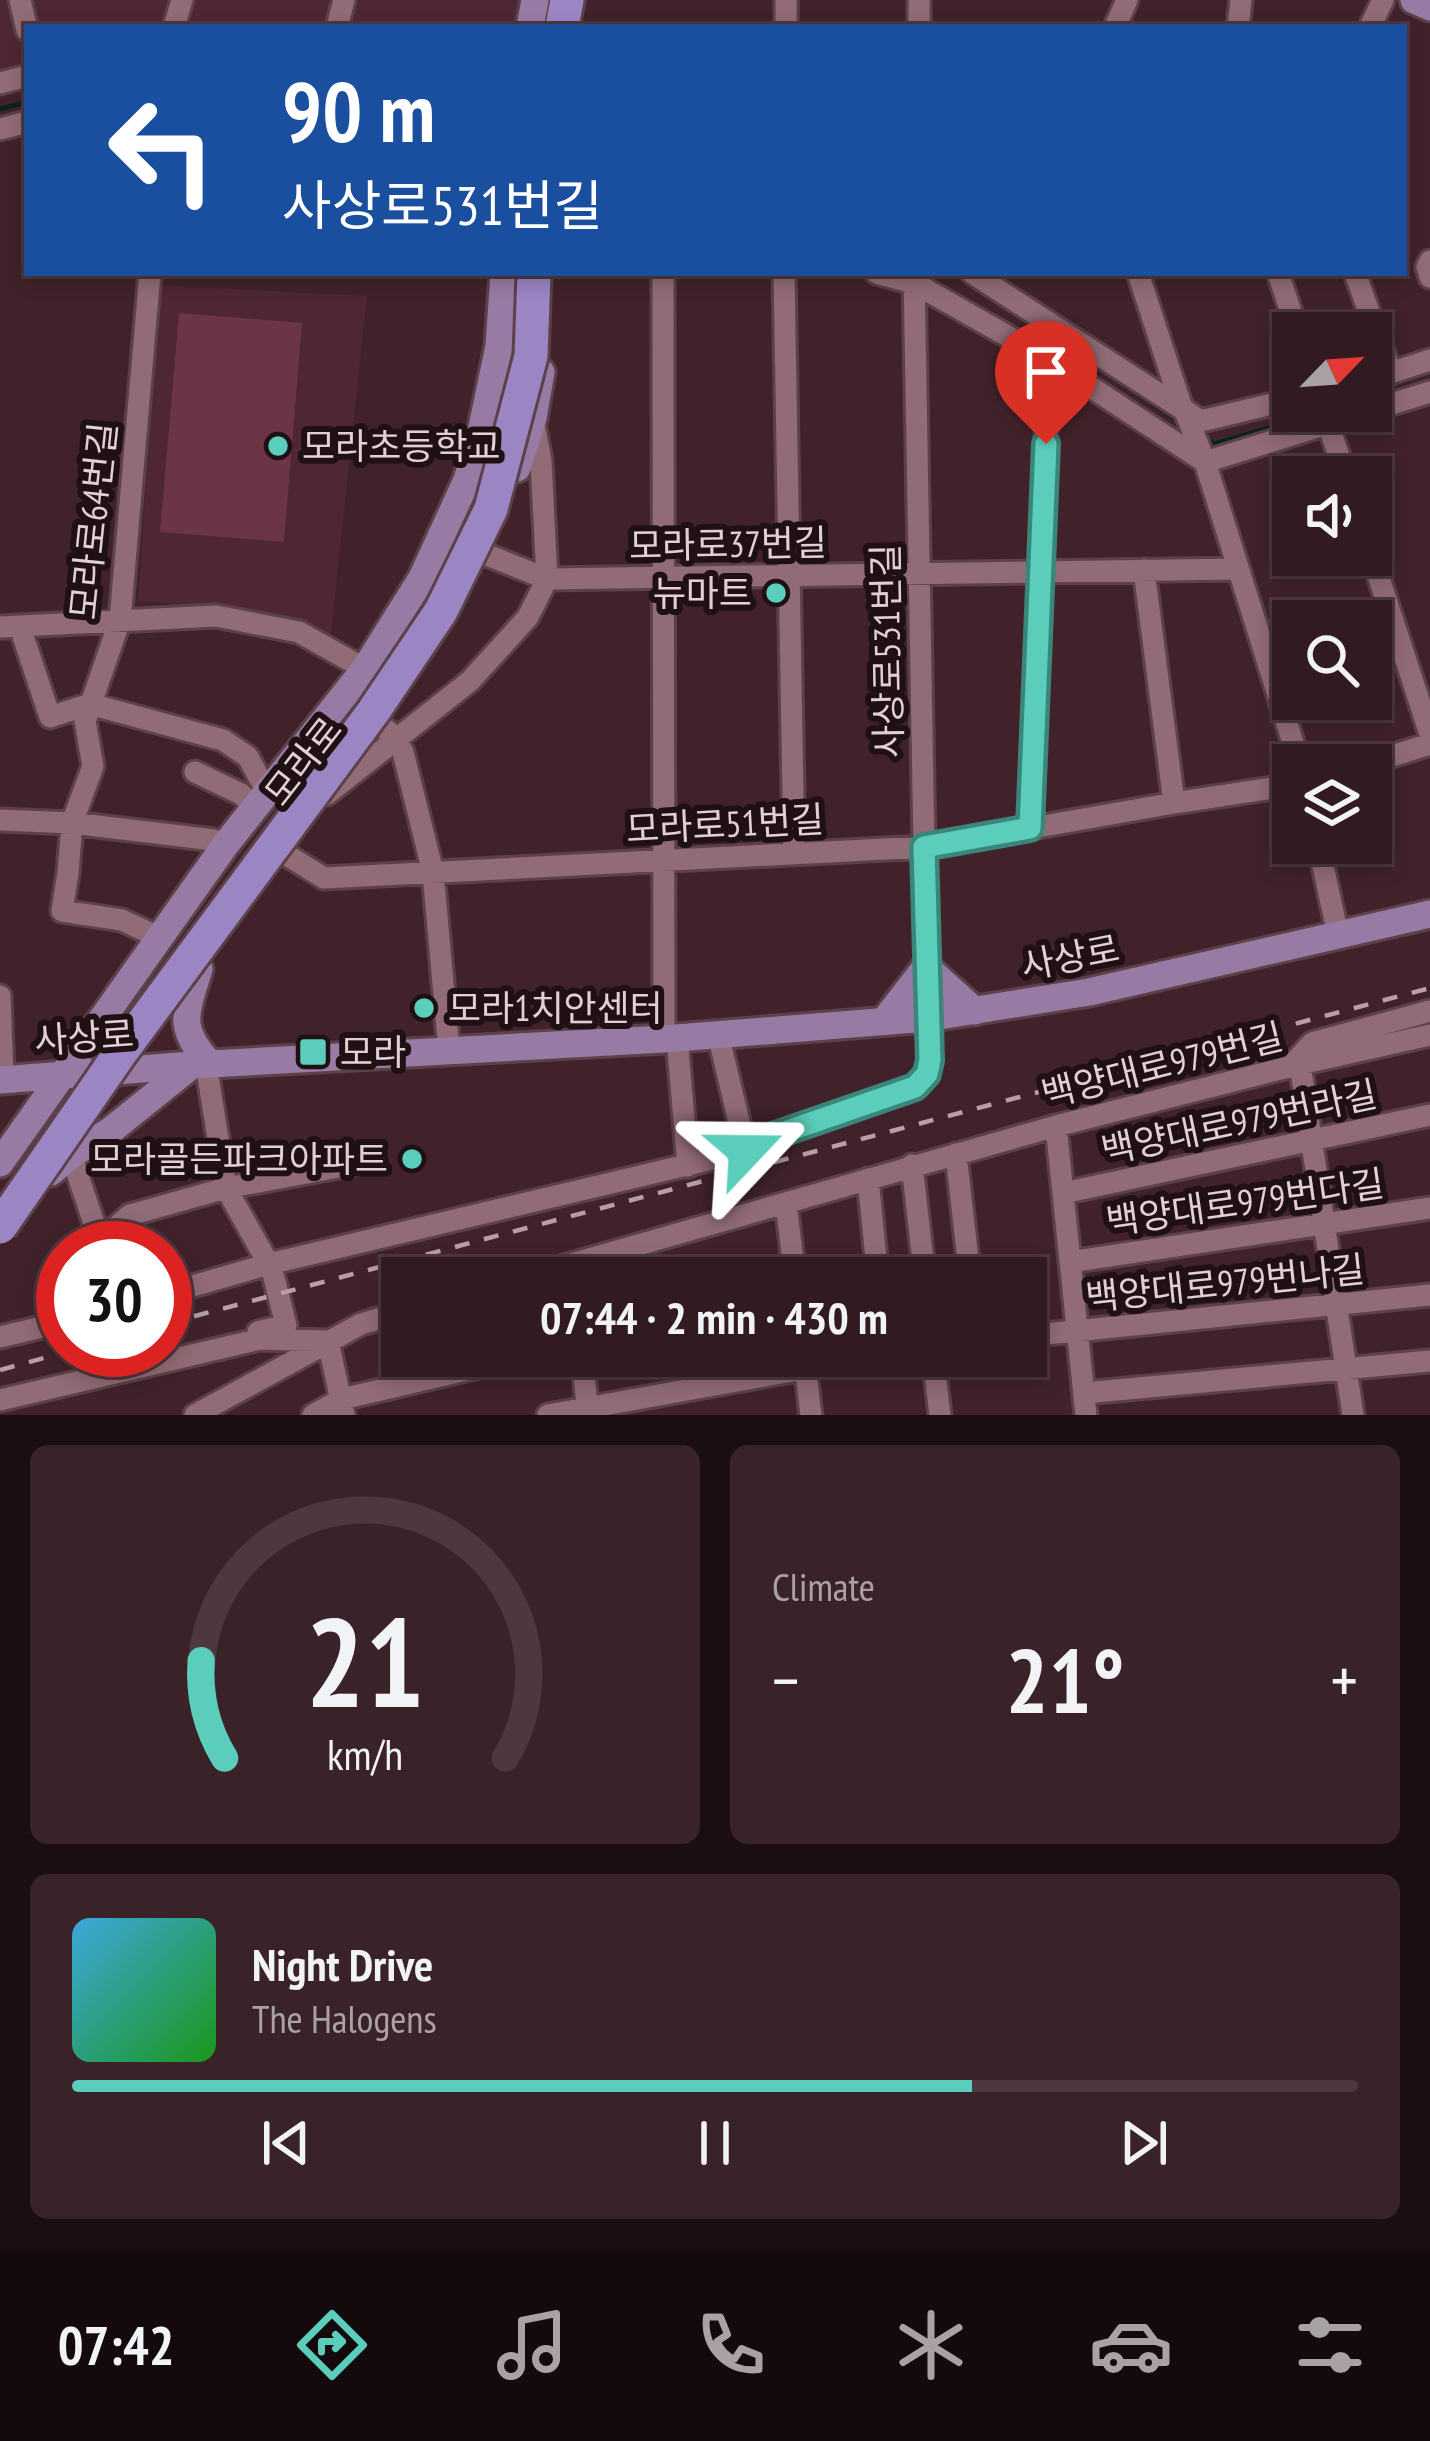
<!DOCTYPE html>
<html lang="en">
<head>
<meta charset="utf-8">
<style>
  body { margin:0; font-family:"PT Sans Narrow","Noto Sans KR",sans-serif; background:#392329; color:#f1f3f6; height:100vh; display:flex; flex-direction:column; font-size:45px; white-space:nowrap }
  * { box-sizing:border-box; margin:0 }
  p { font-size:39px; color:#a8a1a5 }
  .icon { flex:none; width:66px; height:66px; fill:none; stroke:currentColor; stroke-width:2; stroke-linecap:round; stroke-linejoin:round }
  .map { position:relative; height:1415px; overflow:hidden }
  .details { display:flex; flex-direction:column; gap:30px; padding:30px; background:#1b0e12; flex:1 }
  .details>* { flex:none }
  .banner { position:absolute; left:24px; top:24px; width:1383px; height:252px; border-radius:0px; box-shadow:0 6px 18px #0003,0 0 0 3px #4c383e; background:#1a4fa0; color:#fff; overflow:hidden }
  .needle { width:78px; rotate:65deg }
  .buttons { position:absolute; left:1272px; top:312px; display:grid; gap:24px }
  .buttons a { display:grid; place-items:center; width:120px; height:120px; border-radius:0px; background:#311a20; box-shadow:0 6px 18px #0003,0 0 0 3px #4c383e; font-size:60px }
  .speed { position:absolute; left:36px; top:1221px; display:flex; gap:24px; font-size:60px; font-weight:700; text-align:center }
  .speed>* { display:grid; place-content:center; width:156px; height:156px; border-radius:50%; background:#311a20; box-shadow:0 6px 18px #0003,0 0 0 3px #4c383e; line-height:1 }
  .speed .limit { border:18px solid #d22; background:#fff; color:#111 }
  .pin { position:absolute; display:grid; place-items:center; width:102px; height:102px; color:#fff; margin:-123px -51px; border-radius:50% 50% 50% 0; rotate:-45deg; box-shadow:0 0 12px #0007 }
  .pin .icon { rotate:45deg }
  .me { position:absolute; width:132px; margin:-66px; rotate:67deg; stroke-linejoin:round; filter:drop-shadow(0 0 9px #0008) }
  .turn { display:flex; align-items:center; gap:42px; height:252px; padding:0 60px; font-size:54px }
  .turn .icon { width:156px; height:156px; stroke-width:2.5 }
  .turn b { display:block; font-size:84px; line-height:102px }
  .big { font-size:90px; font-weight:700; line-height:1.1 }
  .details .tile { flex:1; display:flex; flex-direction:column; justify-content:center; gap:18px; min-width:0; padding:0 42px; border-radius:18px; background:#392329 }
  .details .dial { align-items:center; gap:0 }
  .dial svg { height:312px; overflow:visible; fill:none; stroke:#4c383e; stroke-width:7; stroke-linecap:round; text-anchor:middle }
  .dial text { fill:#f1f3f6; stroke:none }
  .song { display:flex; align-items:center; gap:36px }
  .cover { width:144px; height:144px; border-radius:18px; background:linear-gradient(135deg,hsl(200 70% 55%),hsl(120 70% 35%)) }
  .played { height:12px; border-radius:6px; background:linear-gradient(90deg,#5bcebb 70%,#4c383e 70%) }
  .keys { display:flex; justify-content:space-around; direction:ltr }
  .heat { display:flex; justify-content:space-between; align-items:center; font-size:66px; direction:ltr }
  .details .tiles { flex:1; display:grid; gap:30px; grid-template-columns:1fr 1fr }
  .tile:last-child { grid-column:span 2 }
  .trip { position:absolute; left:381px; top:1257px; width:666px; height:120px; border-radius:0px; background:#311a20; box-shadow:0 6px 18px #0003,0 0 0 3px #4c383e; font-weight:700; line-height:120px; text-align:center }
  .dock { display:flex; height:192px; justify-content:space-around; align-items:center; background:#140a0d; color:#a8a1a5 }
  .dock .icon { width:84px; height:84px }
  .dock .current { color:#5bcebb }
  .dock b { font-size:54px; color:#f1f3f6 }
  .map>svg:first-child { display:block }
  .built { fill:#4e2733 }
  .green { fill:#6b3546 }
  .lines { fill:none; stroke-linecap:round; stroke-linejoin:round }
  .stream { stroke:#01231e; stroke-width:4.5 }
  .minor-casing { stroke:#5c4149; stroke-width:27 }
  .major-casing { stroke:#5c4149; stroke-width:33 }
  .highway-casing { stroke:#5c4149; stroke-width:39 }
  .minor { stroke:#916b76; stroke-width:21 }
  .major { stroke:#987ba4; stroke-width:27 }
  .highway { stroke:#9c85c3; stroke-width:33 }
  .rail { stroke:#b79fa5; stroke-width:4.5; stroke-dasharray:15 15; stroke-linecap:butt }
  .highway-bridge-casing { stroke:#5c4149; stroke-width:39; stroke-linecap:butt }
  .highway-bridge { stroke:#9c85c3; stroke-width:33 }
  .route-casing { stroke:#3b867a; stroke-width:30 }
  .route { stroke:#5bcebb; stroke-width:21 }
  .poi-dot { fill:#5bcebb; stroke:#1f1014; stroke-width:4.5 }
  .labels { text-anchor:middle; stroke-width:12; stroke-linejoin:round; paint-order:stroke }
  .poi-label { font-size:36px; fill:#e3ced3; stroke:#1f1014; text-anchor:start }
  .street-label { font-size:36px; fill:#e3ced3; stroke:#1f1014 }
</style>
</head>
<body>
<div class="map">
<svg width="1430" height="1415" viewBox="0 0 1430 1415">
  <rect width="100%" height="100%" fill="#41222b"/>
  <!-- built -->
  <path class="built" d="M 0,0 L 524,0 L 518,27 L 27,27 L 27,69 L 0,76 Z
    M 159,285 L 367,296 L 331,634 L 229,608 L 138,601 Z"/>
  <!-- green -->
  <path class="green" d="M 179,313 L 302,323 L 284,542 L 160,532 Z"/>
  <g class="lines">
    <!-- stream -->
    <path class="stream" d="M 0,109 L 27,102
      M 954,273 L 966,281
      M 1046,333 L 1182,423
      M 1371,398 L 1430,381
      M 1207,439 L 1214,444 L 1316,414"/>
    <!-- minor casing -->
    <g class="minor-casing">
      <path id="minor" d="M 20,0 L 27,30
        M 174,27 L 182,0
        M 337,27 L 344,0
        M 786,27 L 786,0
        M 919,27 L 919,0
        M 1115,27 L 1127,0
        M 1238,27 L 1241,0
        M 1370,27 L 1383,0
        M 0,83 L 27,76
        M 0,129 L 27,122
        M 1430,261 L 1427,267 L 1430,277
        M 150,273 L 120,620 L 85,721 L 93,766 L 72,823 L 68,873 L 62,911 L 122,920 L 160,938
        M 663,273 L 664,1039
        M 784,273 L 794,854
        M 877,273 L 914,283 L 1048,359 L 1205,462 L 1430,392
        M 972,273 L 1201,421 L 1293,399
        M 1138,273 L 1182,408
        M 1278,273 L 1298,333
        M 1355,273 L 1391,373
        M 1371,379 L 1430,360
        M 1184,409 L 1205,462 L 1300,765
        M 1325,415 L 1346,477
        M 460,544 L 547,579 L 1238,569
        M 1371,554 L 1430,734
        M 1144,570 L 1174,803
        M 0,627 L 216,616 L 299,632 L 365,669
        M 20,627 L 50,717 L 90,704 L 223,740 L 248,757 L 268,794
        M 387,730 L 403,752 L 433,872 L 449,1050
        M 1363,765 L 1430,744
        M 195,772 L 241,794 L 257,808
        M 327,794 L 470,681 L 528,617 L 547,579 L 541,461 L 533,418
        M 0,820 L 72,823 L 214,840 L 226,844
        M 1030,828 L 1042,572 L 1048,359
        M 1318,843 L 1338,935
        M 282,852 L 324,878 L 924,847 L 1174,803 L 1293,785
        M 0,996 L 3,1079
        M 718,1034 L 746,1151
        M 677,1038 L 688,1166
        M 206,1064 L 226,1188 L 272,1270 L 286,1325 L 258,1332
        M 1300,1064 L 1353,1415
        M 1291,1066 L 1312,1043 L 1430,1011
        M 1056,1126 L 1086,1415
        M 956,1154 L 970,1278
        M 71,1155 L 100,1241
        M 912,1165 L 925,1278
        M 868,1179 L 878,1278
        M 1063,1193 L 1430,1115
        M 786,1203 L 795,1278
        M 99,1248 L 100,1241 L 130,1215 L 226,1188 L 354,1164
        M 1070,1262 L 1430,1208
        M 522,1278 L 1056,1126 L 1300,1064 L 1430,1035
        M 165,1294 L 269,1264 L 746,1151 L 773,1136 L 915,1087 C 936,1064 929,1047 927,1018 L 914,273
        M 1026,1336 L 1430,1295
        M 0,1337 L 63,1322
        M 582,1356 L 588,1415
        M 933,1356 L 940,1415
        M 804,1357 L 811,1415
        M 1084,1393 L 1430,1361
        M 0,1400 L 260,1339 L 328,1341 L 344,1415
        M 195,1415 L 361,1324 L 402,1312
        M 313,1415 L 342,1399 L 526,1356
        M 548,1415 L 875,1356"/>
    </g>
    <!-- major casing -->
    <g class="major-casing">
      <path id="major" d="M 1414,0 L 1430,7
        M 530,27 L 535,0
        M 517,468 L 533,418 L 541,372
        M 199,969 C 186,1013 176,1027 210,1064
        M 884,1021 L 926,967 L 975,1011
        M 0,1080 L 192,1065 L 664,1039 L 927,1018 L 1089,992 L 1430,914
        M 0,1163 L 226,844 L 365,669 L 422,578 L 467,480 L 480,437 L 499,346 L 504,273
        M 51,1172 L 71,1155 L 110,1131 L 192,1065"/>
    </g>
    <!-- highway casing -->
    <g class="highway-casing">
      <path id="highway" d="M 562,27 L 567,0"/>
    </g>
    <!-- minor -->
    <use href="#minor" class="minor"/>
    <!-- major -->
    <use href="#major" class="major"/>
    <!-- highway -->
    <use href="#highway" class="highway"/>
    <!-- rail -->
    <path class="rail" d="M 165,1324 L 1430,988
      M 0,1370 L 73,1350"/>
    <!-- highway-bridge casing -->
    <g class="highway-bridge-casing">
      <path id="highway-bridge" d="M 0,1227 L 119,1055 L 373,712 L 441,611 L 491,509 L 531,356 L 534,273"/>
    </g>
    <!-- highway-bridge -->
    <use href="#highway-bridge" class="highway-bridge"/>
  </g>
  <g class="lines">
    <!-- route casing -->
    <g class="route-casing">
      <path id="route" d="M 746,1151 L 773,1136 L 915,1087 L 927,1074 L 930,1060 L 924,847 L 1030,828 L 1046,444"/>
    </g>
    <!-- route -->
    <use href="#route" class="route"/>
  </g>
  <!-- markers -->
  <g class="poi-dot">
    <circle cx="278" cy="446" r="12"/>
    <circle cx="776" cy="593" r="12"/>
    <circle cx="424" cy="1008" r="12"/>
    <rect x="298" y="1037" width="30" height="30" rx="6"/>
    <circle cx="412" cy="1159" r="12"/>
  </g>
  <g class="labels">
    <!-- poi labels -->
    <g class="poi-label">
      <text x="302" y="459">모라초등학교</text>
      <text x="752" y="606" text-anchor="end">뉴마트</text>
      <text x="448" y="1021">모라1치안센터</text>
      <text x="340" y="1065">모라</text>
      <text x="388" y="1172" text-anchor="end">모라골든파크아파트</text>
    </g>
    <!-- street labels -->
    <g class="street-label">
      <text transform="translate(93 521) rotate(-84)" y="13">모라로64번길</text>
      <text transform="translate(728 544) rotate(-1)" y="13">모라로37번길</text>
      <text transform="translate(887 651) rotate(-91)" y="13">사상로531번길</text>
      <text transform="translate(303 761) rotate(-52)" y="13">모라로</text>
      <text transform="translate(725 824) rotate(-3)" y="13">모라로51번길</text>
      <text transform="translate(1070 957) rotate(-11)" y="13">사상로</text>
      <text transform="translate(84 1037) rotate(-4)" y="13">사상로</text>
      <text transform="translate(1162 1065) rotate(-14)" y="13">백양대로979번길</text>
      <text transform="translate(1239 1122) rotate(-12)" y="13">백양대로979번라길</text>
      <text transform="translate(1245 1202) rotate(-8)" y="13">백양대로979번다길</text>
      <text transform="translate(1225 1283) rotate(-6)" y="13">백양대로979번나길</text>
    </g>
  </g>
</svg>
<div class="buttons">
<a><svg class="needle" viewBox="-14 -14 28 28"><path d="M0-13l5 13h-10z" fill="#e53935"/><path d="M0 13l5-13h-10z" fill="#a8a1a5"/></svg></a>
<a><svg class="icon" aria-label="sound" viewBox="0 0 24 24"><path d="M4 9h4l5-4v14l-5-4H4zM17 9q2 3 0 6"/></svg></a>
<a><svg class="icon" aria-label="search" viewBox="0 0 24 24"><circle cx="10" cy="10" r="6"/><path d="M15 15l6 6"/></svg></a>
<a><svg class="icon" aria-label="layers" viewBox="0 0 24 24"><path d="M12 4l9 5-9 5-9-5zM3 14l9 5 9-5"/></svg></a>
</div>
<div class="speed"><div class="limit">30</div></div>
<div class="pin" style="left:1046px;top:444px;background:#d93025"><svg class="icon" aria-label="arrive" viewBox="0 0 24 24"><path d="M6 21V4h12l-3 4 3 4H6"/></svg></div>
<svg class="me" style="left:746px;top:1151px" viewBox="-20 -20 40 40"><path d="M0-17L14 15 0 8-14 15z" fill="#5bcebb" stroke="#fff" stroke-width="4"/></svg>
<div class="trip">07:44 · 2 min · 430 m</div>
<div class="banner">
<div class="turn"><svg class="icon" aria-label="left" viewBox="0 0 24 24"><path d="M17 20v-9H6M10 6l-5 5 5 5"/></svg><div><b>90 m</b>사상로531번길</div></div>
</div>
</div>
<section class="details">
<div class="tiles">
<div class="tile dial"><svg viewBox="0 0 100 80">
<path d="M14 69A42 42 0 1 1 86 69"/>
<path d="M14 69A42 42 0 0 1 8 44" stroke="#5bcebb"/>
<text x="50" y="56" font-size="32" font-weight="700">21</text>
<text x="50" y="72" font-size="11">km/h</text>
</svg></div>
<div class="tile"><p>Climate</p>
<div class="heat"><a>−</a><b class="big">21°</b><a>+</a></div>
</div>
<div class="tile">
<div class="song"><i class="cover"></i><div><b>Night Drive</b><p>The Halogens</p></div></div>
<div class="played"></div>
<div class="keys"><svg class="icon" aria-label="previous" viewBox="0 0 24 24"><path d="M18 5L8 12l10 7zM5 5v14"/></svg><svg class="icon" aria-label="pause" viewBox="0 0 24 24"><path d="M8 5v14M16 5v14"/></svg><svg class="icon" aria-label="next" viewBox="0 0 24 24"><path d="M6 5l10 7-10 7zM19 5v14"/></svg></div>
</div>
</div>
</section>
<nav class="dock">
<b>07:42</b>
<svg class="icon current" aria-label="directions" viewBox="0 0 24 24"><path d="M12 3l9 9-9 9-9-9zM9 14v-3h6M13 9l2 2-2 2"/></svg>
<svg class="icon" aria-label="music" viewBox="0 0 24 24"><path d="M9 18V5l10-2v13"/><circle cx="6" cy="18" r="3"/><circle cx="16" cy="16" r="3"/></svg>
<svg class="icon" aria-label="phone" viewBox="0 0 24 24"><path d="M5 4h4l2 5-3 2q2 4 5 5l2-3 5 2v4C11 20 4 13 5 4z"/></svg>
<svg class="icon" aria-label="climate" viewBox="0 0 24 24"><path d="M12 3v18M4 7l16 10M4 17L20 7"/></svg>
<svg class="icon" aria-label="car" viewBox="0 0 24 24"><path d="M5 17H2v-5l4-1 3-4h7l3 4 3 1v5h-3M9 17h6M6 11h13"/><circle cx="7" cy="17" r="2"/><circle cx="17" cy="17" r="2"/></svg>
<svg class="icon" aria-label="filters" viewBox="0 0 24 24"><path d="M4 7h16M4 17h16"/><circle cx="9" cy="7" r="2"/><circle cx="15" cy="17" r="2"/></svg>
</nav>
</body>
</html>
